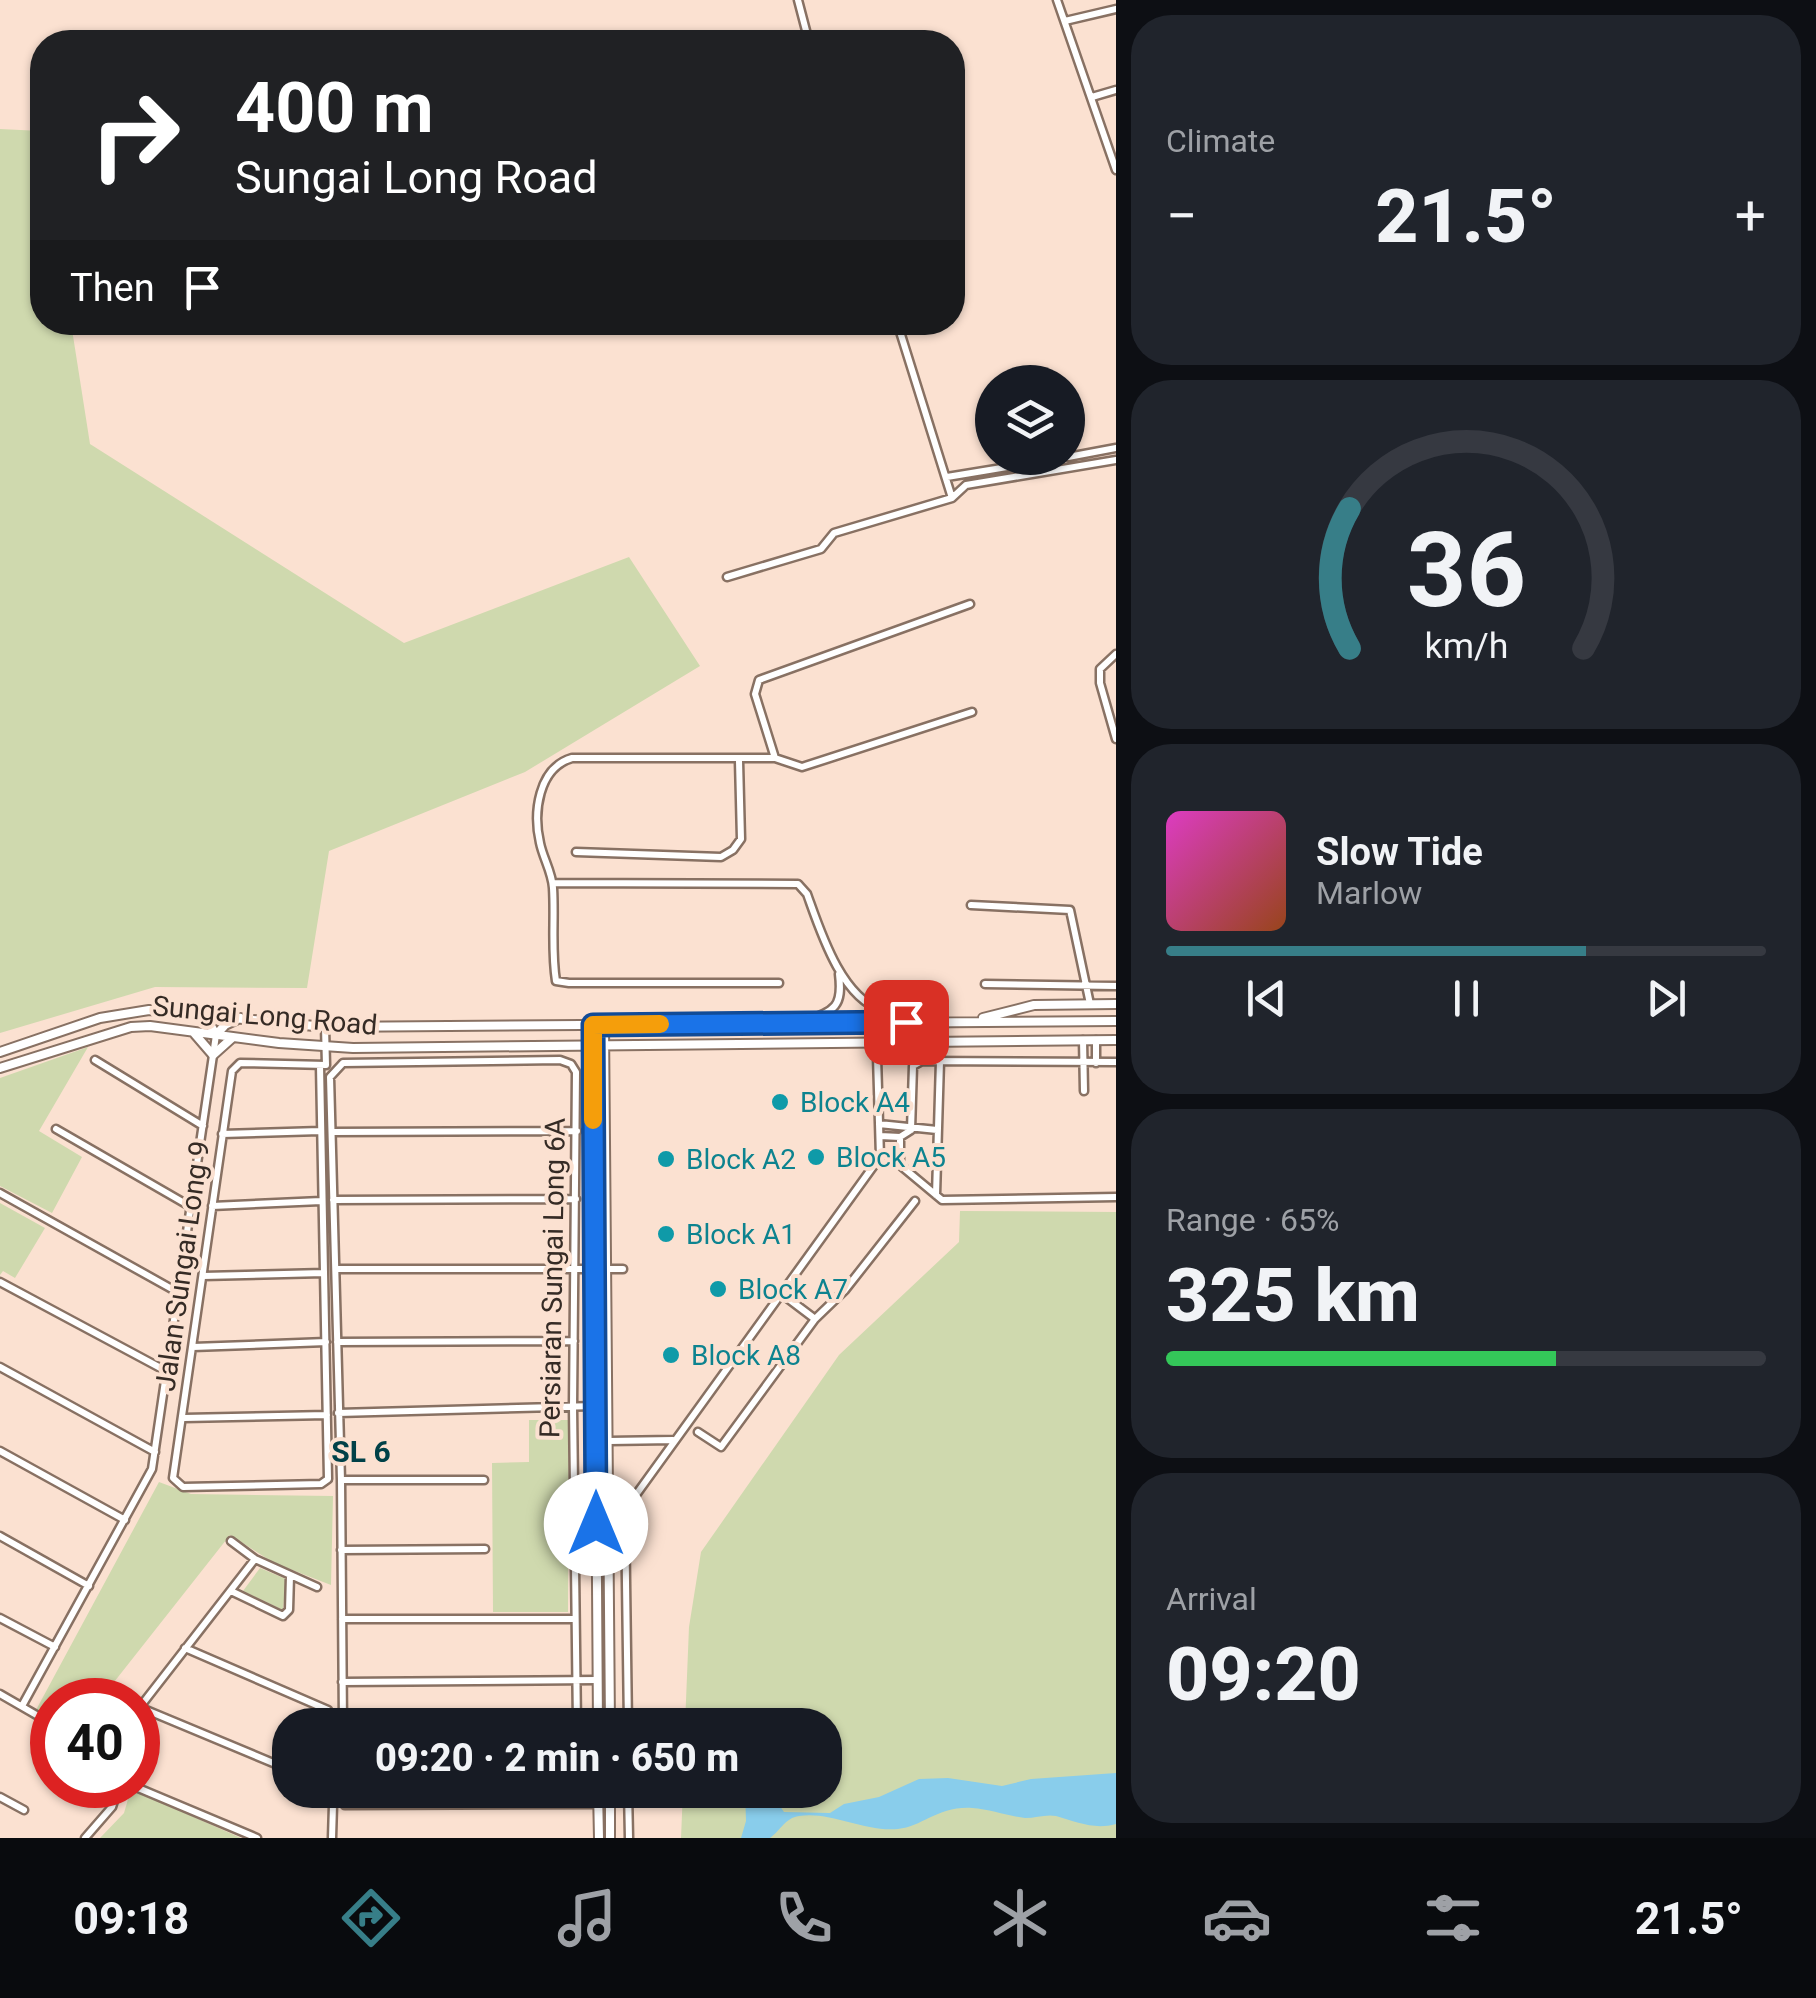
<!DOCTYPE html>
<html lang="en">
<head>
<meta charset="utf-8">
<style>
  body { margin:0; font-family:Roboto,sans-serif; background:#20242c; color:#f1f3f6; height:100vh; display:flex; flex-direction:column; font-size:38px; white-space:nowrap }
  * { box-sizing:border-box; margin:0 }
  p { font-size:32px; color:#9ea1a6 }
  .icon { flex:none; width:55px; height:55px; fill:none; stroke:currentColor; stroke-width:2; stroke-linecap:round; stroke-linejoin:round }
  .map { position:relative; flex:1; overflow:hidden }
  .details { display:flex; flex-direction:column; gap:15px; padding:15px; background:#0d0f14; width:700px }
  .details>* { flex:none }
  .top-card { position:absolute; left:30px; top:30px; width:935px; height:305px; border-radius:40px; box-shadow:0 2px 8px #0004; background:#202124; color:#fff; overflow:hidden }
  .controls { position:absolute; left:975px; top:365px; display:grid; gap:20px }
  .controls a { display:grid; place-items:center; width:110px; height:110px; border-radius:50%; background:#171b24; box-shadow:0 2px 8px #0004; font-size:50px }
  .speed { position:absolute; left:30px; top:1678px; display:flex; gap:20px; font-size:50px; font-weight:700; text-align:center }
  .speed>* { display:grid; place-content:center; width:130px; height:130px; border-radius:50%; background:#171b24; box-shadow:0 2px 8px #0004; line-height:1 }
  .speed .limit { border:15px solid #d22; background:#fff; color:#111 }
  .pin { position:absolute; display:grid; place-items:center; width:85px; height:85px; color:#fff; margin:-42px; border-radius:20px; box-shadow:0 5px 15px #0006 }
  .me { position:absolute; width:110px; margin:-55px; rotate:0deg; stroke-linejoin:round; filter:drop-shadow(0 0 8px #0008) }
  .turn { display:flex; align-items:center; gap:35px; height:210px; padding:0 40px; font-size:45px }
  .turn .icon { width:130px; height:130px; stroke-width:2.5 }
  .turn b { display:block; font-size:70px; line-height:85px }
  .then { display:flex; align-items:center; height:95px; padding:0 40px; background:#0003; gap:20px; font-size:38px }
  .big { font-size:75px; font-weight:800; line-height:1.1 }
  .details .tile { flex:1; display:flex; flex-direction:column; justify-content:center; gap:15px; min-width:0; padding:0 35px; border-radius:40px; background:#20242c }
  .details .dial { align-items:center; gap:0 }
  .dial svg { height:260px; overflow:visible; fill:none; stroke:#363941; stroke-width:7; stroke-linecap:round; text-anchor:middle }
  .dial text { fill:#f1f3f6; stroke:none }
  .song { display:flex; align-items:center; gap:30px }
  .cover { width:120px; height:120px; border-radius:15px; background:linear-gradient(135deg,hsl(310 70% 55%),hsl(20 70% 35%)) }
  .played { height:10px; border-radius:5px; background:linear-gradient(90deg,#377e88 70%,#363941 70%) }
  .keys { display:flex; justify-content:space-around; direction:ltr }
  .heat { display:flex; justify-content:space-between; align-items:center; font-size:55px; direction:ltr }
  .charge { height:15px; border-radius:8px; background:linear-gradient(90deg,#34c759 65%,#363941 0) }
  .trip { position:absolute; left:272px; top:1708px; width:570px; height:100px; border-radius:40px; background:#171b24; box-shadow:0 2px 8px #0004; font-weight:800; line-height:100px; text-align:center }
  .dock { display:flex; height:160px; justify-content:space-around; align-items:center; background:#090b0e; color:#9ea1a6 }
  .dock .icon { width:70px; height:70px }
  .dock .current { color:#377e88 }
  .dock b { font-size:45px; color:#f1f3f6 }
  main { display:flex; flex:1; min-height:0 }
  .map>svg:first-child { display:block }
  .green { fill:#cfd9ae }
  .water { fill:#89cdeb }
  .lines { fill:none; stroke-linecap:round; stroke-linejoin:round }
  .minor-casing { stroke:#887163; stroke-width:11 }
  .tertiary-casing { stroke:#887163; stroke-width:12 }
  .minor { stroke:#fff; stroke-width:6 }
  .tertiary { stroke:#fff; stroke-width:8 }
  .route-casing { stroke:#114b97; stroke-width:25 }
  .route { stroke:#1a73e8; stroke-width:18 }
  .slow { stroke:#f59e0b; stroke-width:18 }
  .culture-dot { fill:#0f9aa8; stroke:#fbe1d1; stroke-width:4 }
  .labels { text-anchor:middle; stroke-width:8; stroke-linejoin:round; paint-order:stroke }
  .street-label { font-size:28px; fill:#352b25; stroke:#fbe1d1 }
  .culture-label { font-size:28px; fill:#0d838f; stroke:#fbe1d1; text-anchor:start }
  .neighbourhood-label { font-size:30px; font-weight:bold; fill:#004148; stroke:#fbe1d1 }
</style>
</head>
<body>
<main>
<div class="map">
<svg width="1116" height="1838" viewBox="0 0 1116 1838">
  <rect width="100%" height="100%" fill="#fbe1d1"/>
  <!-- green -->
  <path class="green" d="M 0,129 L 41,131 L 42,322 L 71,323 L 90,444 L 404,643 L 629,557 L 700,666 L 525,772 L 329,851 L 307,988 L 155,987 L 0,1033 Z
    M 88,1047 L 39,1131 L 82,1157 L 52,1213 L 0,1186 L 0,1078 Z
    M 0,1203 L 45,1228 L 15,1278 L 3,1271 L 0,1275 Z
    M 960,1211 L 1116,1212 L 1116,1838 L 681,1838 L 683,1790 L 825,1790 L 825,1725 L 685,1725 L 689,1627 L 701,1552 L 839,1355 L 959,1242 Z
    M 529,1420 L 569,1420 L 568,1612 L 493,1612 L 492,1463 L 529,1462 Z
    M 159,1482 L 191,1494 L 333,1496 L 331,1585 L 274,1563 L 230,1535 L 107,1691 L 103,1700 L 52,1700 L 52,1718 L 36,1710 Z
    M 260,1568 L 286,1579 L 283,1610 L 243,1591 Z
    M 131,1789 L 241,1838 L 100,1838 L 124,1813 Z"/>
  <!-- water -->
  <path class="water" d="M 1116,1773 L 1116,1824 C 1094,1830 1077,1822 1056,1816 C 1046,1814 1036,1818 1025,1818 C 1007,1816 990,1809 972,1808 C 938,1806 922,1827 898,1829 C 863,1832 831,1811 799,1816 C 785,1818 781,1830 770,1838 L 741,1838 L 746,1821 L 745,1790 L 769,1790 L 784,1812 L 830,1813 L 844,1804 L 879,1797 L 919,1779 L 948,1778 L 1002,1786 L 1031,1779 Z"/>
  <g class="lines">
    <!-- minor casing -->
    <g class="minor-casing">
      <path id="minor" d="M 798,0 L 809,42
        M 1057,0 L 1116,170
        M 1065,21 L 1116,9
        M 1092,97 L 1116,90
        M 897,322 L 952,498
        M 1068,457 L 1116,448
        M 947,477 L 1062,458
        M 727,577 L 821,549 L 834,533 L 952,498 L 966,485 L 1116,460
        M 1116,654 L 1100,669 L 1100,683 L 1116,739
        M 775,758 L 755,694 L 759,680 L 970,604
        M 576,852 L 721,857 L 733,850 L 741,839 L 739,761
        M 553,883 L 798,884 L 807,894 C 820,930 841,998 882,1010 C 896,1015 913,1016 928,1020
        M 971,905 L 1070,910 L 1090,1004
        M 779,983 L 569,983 L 556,981 C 551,950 555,919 553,888 C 552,872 543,858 540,843 C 533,813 538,768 572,758 L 775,758 L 802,767 L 972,712
        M 985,984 L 1116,986
        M 806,1021 C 835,1010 843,1007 839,974
        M 1083,1040 L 1084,1091
        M 95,1060 L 203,1126
        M 1096,1063 L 1096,1040
        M 320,1066 L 328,1479 L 321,1484 L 183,1487 L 173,1478 L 232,1071 L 240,1063 L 326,1065 L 325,1027
        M 879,1124 L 937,1130
        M 56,1129 L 193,1208
        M 911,1130 L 913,1066 L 922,1061 L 1116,1062
        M 332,1132 L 577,1131
        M 222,1134 L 320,1131
        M 880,1136 L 900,1137 L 911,1130
        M 900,1137 L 900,1165 L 942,1200 L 1116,1197
        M 0,1193 L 179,1293
        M 936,1195 L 940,1061
        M 333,1200 L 576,1199
        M 212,1206 L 321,1201
        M 336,1269 L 623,1269
        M 203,1276 L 324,1273
        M 0,1282 L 168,1372
        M 782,1294 L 815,1319
        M 337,1342 L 574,1341
        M 193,1347 L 326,1342
        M 0,1367 L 155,1452
        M 338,1413 L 595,1406
        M 184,1418 L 327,1415
        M 698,1432 L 721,1447 L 815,1319 L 845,1290 L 915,1201
        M 609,1441 L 673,1440
        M 0,1451 L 125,1520
        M 341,1480 L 484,1480
        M 0,1536 L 89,1586
        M 231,1541 L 255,1559 L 317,1587
        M 341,1550 L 485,1549
        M 231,1591 L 283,1616 L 289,1610 L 290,1576
        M 0,1618 L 55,1647
        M 342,1619 L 575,1619
        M 185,1648 L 328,1710
        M 342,1682 L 597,1680
        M 0,1694 L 52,1724
        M 112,1695 L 123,1700
        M 22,1706 L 152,1469 L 216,1035
        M 139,1707 L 290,1770
        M 138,1715 L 140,1707 L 255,1559
        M 343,1725 L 341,1480 L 330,1077 L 343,1063 L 560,1060 L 571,1064 L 576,1072 L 573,1407 L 577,1725
        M 628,1725 L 625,1510 L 880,1157 L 876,1023
        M 131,1785 L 257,1838
        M 329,1790 L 333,1805 L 332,1838
        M 343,1790 L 345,1805 L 598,1804
        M 628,1790 L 629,1838
        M 0,1797 L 24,1810
        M 577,1804 L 577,1790
        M 85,1838 L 112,1807 L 119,1785"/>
    </g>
    <!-- tertiary casing -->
    <g class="tertiary-casing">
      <path id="tertiary" d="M 196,1014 L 211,1026 L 216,1035
        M 983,1018 L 1034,1005 L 1116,1004
        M 593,1025 L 598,1725
        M 604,1025 L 610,1725
        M 194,1033 L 213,1055 L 232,1038
        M 216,1035 L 225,1025 L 240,1018
        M 0,1052 L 100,1018 L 149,1010 L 325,1027 L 1116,1021
        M 0,1068 L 131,1027 L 150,1026 L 279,1043 L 353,1048 L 1116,1040
        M 598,1790 L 599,1838
        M 610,1838 L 610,1790"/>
    </g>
    <!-- minor -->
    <use href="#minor" class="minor"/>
    <!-- tertiary -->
    <use href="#tertiary" class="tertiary"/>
  </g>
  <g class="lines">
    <!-- route casing -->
    <g class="route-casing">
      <path id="route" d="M 596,1524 L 593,1025 L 906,1022"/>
    </g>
    <!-- route -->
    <use href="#route" class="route"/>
    <!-- slow -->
    <path class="slow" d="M 593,1120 L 593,1025 L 660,1024"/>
  </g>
  <!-- markers -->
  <g class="culture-dot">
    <circle cx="780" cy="1102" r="10"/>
    <circle cx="816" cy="1157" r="10"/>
    <circle cx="666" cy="1159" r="10"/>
    <circle cx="666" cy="1234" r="10"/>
    <circle cx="718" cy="1289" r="10"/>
    <circle cx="671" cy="1355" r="10"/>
  </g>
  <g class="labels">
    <!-- street labels -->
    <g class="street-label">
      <text transform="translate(265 1015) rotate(5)" y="10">Sungai Long Road</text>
      <text transform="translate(182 1266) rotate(-82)" y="10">Jalan Sungai Long 9</text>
      <text transform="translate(552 1278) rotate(-89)" y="10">Persiaran Sungai Long 6A</text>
    </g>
    <!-- culture labels -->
    <g class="culture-label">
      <text x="800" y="1112">Block A4</text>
      <text x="836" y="1167">Block A5</text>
      <text x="686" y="1169">Block A2</text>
      <text x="686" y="1244">Block A1</text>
      <text x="738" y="1299">Block A7</text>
      <text x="691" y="1365">Block A8</text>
    </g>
    <!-- neighbourhood labels -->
    <g class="neighbourhood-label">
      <text x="361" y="1462">SL 6</text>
    </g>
  </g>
</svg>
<div class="controls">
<a><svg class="icon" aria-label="layers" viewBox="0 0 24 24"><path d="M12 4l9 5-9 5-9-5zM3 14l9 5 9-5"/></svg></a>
</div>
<div class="speed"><div class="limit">40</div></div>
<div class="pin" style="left:906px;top:1022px;background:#d93025"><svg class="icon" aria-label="arrive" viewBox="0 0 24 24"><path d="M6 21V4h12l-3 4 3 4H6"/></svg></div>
<svg class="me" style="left:596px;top:1524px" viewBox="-20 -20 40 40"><circle r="19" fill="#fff"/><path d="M0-13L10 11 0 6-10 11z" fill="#1a73e8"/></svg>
<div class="trip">09:20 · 2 min · 650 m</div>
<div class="top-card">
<div class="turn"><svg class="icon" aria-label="right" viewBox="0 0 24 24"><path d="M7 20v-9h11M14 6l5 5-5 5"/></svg><div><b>400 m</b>Sungai Long Road</div></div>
<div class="then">Then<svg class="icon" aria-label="arrive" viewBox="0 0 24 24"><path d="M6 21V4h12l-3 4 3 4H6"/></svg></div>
</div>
</div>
<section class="details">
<div class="tile"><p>Climate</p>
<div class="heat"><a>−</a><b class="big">21.5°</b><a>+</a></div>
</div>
<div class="tile dial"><svg viewBox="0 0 100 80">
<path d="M14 69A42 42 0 1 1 86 69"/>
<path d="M14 69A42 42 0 0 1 14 26" stroke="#377e88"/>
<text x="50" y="56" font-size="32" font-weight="700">36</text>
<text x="50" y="72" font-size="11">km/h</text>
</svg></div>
<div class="tile">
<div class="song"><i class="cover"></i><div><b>Slow Tide</b><p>Marlow</p></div></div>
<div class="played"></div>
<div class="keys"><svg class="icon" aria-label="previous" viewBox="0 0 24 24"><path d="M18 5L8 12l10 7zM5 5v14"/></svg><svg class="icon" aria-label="pause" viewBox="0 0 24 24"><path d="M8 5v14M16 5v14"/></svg><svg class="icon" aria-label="next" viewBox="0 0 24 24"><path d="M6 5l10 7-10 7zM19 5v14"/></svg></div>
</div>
<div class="tile"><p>Range · 65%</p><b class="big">325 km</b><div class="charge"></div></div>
<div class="tile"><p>Arrival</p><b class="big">09:20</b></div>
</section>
</main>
<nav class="dock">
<b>09:18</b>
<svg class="icon current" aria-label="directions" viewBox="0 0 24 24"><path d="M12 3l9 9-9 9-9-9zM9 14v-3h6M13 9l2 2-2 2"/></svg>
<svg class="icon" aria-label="music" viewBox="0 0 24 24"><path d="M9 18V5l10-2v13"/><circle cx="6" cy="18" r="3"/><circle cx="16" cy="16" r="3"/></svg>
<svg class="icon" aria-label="phone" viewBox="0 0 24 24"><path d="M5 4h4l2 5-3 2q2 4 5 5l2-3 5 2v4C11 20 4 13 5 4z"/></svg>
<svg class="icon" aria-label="climate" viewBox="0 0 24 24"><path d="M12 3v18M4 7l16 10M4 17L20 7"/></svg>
<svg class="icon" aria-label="car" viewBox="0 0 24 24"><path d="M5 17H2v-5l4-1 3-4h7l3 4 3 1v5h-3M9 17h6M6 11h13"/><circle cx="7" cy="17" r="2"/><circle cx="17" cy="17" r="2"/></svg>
<svg class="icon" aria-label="filters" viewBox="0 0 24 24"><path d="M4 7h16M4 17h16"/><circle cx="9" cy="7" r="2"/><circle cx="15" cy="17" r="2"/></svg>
<b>21.5°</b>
</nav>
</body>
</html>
